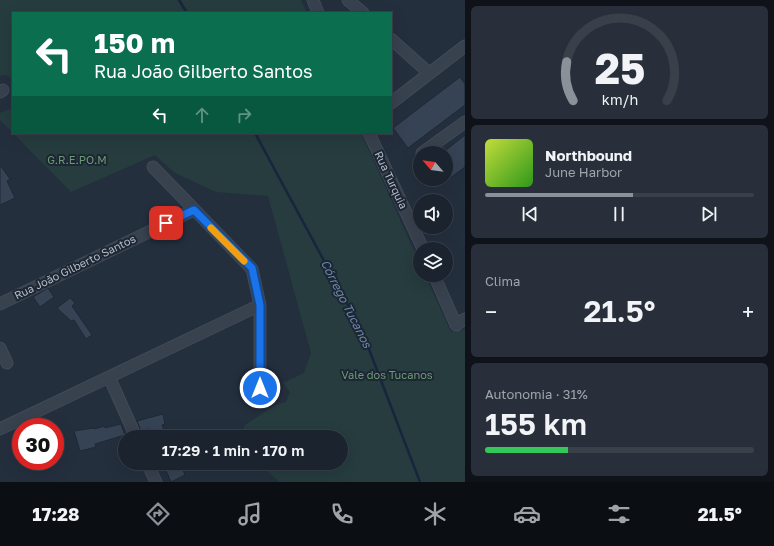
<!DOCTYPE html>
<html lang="pt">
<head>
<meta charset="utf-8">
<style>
  body { margin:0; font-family:"Golos Text",sans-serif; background:#282f3a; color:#f1f3f6; height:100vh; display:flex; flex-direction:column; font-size:15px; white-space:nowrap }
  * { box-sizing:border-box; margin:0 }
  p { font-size:13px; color:#a0a4aa }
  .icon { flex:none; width:22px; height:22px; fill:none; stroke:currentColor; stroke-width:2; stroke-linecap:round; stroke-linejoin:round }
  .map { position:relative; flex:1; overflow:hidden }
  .sheet { display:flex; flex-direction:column; gap:6px; padding:6px; background:#0f1319; width:309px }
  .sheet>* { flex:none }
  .top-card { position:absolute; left:12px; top:12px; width:380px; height:122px; border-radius:0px; box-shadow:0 4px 16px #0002,0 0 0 1px #39404a; background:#0b6e4f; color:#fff; overflow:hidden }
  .needle { width:26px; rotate:298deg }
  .buttons { position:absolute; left:413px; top:146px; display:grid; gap:8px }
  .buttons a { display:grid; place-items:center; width:40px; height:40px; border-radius:50%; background:#1b232e; box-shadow:0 4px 16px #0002,0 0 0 1px #39404a; font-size:20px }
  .speed { position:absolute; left:12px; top:418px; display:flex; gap:8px; font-size:20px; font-weight:700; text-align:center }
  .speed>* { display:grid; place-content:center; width:52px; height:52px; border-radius:50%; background:#1b232e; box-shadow:0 4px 16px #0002,0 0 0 1px #39404a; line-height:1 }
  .speed .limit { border:6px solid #d22; background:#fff; color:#111 }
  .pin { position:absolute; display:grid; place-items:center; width:34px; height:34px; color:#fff; margin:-17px; border-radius:8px; box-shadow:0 2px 6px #0006 }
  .me { position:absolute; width:44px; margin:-22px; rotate:0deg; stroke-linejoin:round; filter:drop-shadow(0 0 3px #0008) }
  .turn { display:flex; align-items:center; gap:14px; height:84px; padding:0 16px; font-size:18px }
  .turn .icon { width:52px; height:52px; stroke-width:2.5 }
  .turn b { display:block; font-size:28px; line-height:34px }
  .lanes { display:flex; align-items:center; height:38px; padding:0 16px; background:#0003; justify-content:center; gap:20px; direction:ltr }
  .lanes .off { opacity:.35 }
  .big { font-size:30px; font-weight:600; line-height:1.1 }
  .sheet .card { flex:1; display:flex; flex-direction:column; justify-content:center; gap:6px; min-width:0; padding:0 14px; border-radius:6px; background:#282f3a }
  .sheet .dial { align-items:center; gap:0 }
  .dial svg { height:104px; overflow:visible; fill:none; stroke:#39404a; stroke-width:7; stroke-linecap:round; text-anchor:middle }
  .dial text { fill:#f1f3f6; stroke:none }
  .song { display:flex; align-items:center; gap:12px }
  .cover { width:48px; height:48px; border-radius:6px; background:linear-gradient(135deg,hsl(70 70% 55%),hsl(110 70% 35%)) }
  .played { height:4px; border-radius:2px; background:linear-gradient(90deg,#8c9099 55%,#39404a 55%) }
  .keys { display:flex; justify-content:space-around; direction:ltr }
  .heat { display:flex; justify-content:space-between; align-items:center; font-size:22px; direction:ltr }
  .charge { height:6px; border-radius:3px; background:linear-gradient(90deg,#34c759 31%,#39404a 0) }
  .trip { position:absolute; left:118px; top:430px; width:230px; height:40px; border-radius:20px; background:#1b232e; box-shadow:0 4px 16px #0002,0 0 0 1px #39404a; font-weight:600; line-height:40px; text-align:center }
  .dock { display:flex; height:64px; justify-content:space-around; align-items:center; background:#0b0e12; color:#a0a4aa }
  .dock .icon { width:28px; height:28px }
  .dock .selected { color:#8c9099 }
  .dock b { font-size:18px; color:#f1f3f6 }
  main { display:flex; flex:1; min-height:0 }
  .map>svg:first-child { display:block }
  .green { fill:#263c3f }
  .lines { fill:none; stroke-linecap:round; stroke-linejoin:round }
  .stream { stroke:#17263c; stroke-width:2.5 }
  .building { fill:#364354; stroke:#1f2835 }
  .street-casing { stroke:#414a57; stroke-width:13 }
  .street { stroke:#38414e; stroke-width:11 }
  .route-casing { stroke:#114b97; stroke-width:10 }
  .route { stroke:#1a73e8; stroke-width:7 }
  .slow { stroke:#f59e0b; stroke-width:7 }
  .labels { text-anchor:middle; stroke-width:4; stroke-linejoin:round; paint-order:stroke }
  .park-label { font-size:11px; fill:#6b9a76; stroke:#1d2633 }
  .street-label { font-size:11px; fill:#b4bcc9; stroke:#1d2633 }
  .water-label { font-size:12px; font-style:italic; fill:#6d86a8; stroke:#1d2633 }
</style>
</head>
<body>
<main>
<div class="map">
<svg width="465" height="482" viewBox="0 0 465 482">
  <rect width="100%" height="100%" fill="#242f3e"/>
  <!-- green -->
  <path class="green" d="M 0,0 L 301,0 L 307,13 L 13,13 L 13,78 L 5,75 L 0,76 Z
    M 13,108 L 13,133 L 361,133 L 420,264 L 420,275 L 425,275 L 451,332 L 465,329 L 465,482 L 280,482 L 258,463 L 341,463 L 341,437 L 241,437 L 245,425 L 275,405 L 286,402 L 290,392 L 283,383 L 304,373 L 311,353 L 268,196 L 216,192 L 175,173 L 155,155 L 71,192 L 0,120 L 0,113 Z"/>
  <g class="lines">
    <!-- stream -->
    <path class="stream" d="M 179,0 L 187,13
      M 255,133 L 362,331 L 420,482"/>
  </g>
  <!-- building -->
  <path class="building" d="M 460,77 L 465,84 L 465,105 L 408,148 L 393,128 Z
    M 465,135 L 465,167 L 446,181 L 446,150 Z
    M 0,165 L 10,179 L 7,181 L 15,198 L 0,205 Z
    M 48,288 L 54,297 L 40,307 L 33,297 Z
    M 70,298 L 75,303 L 72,306 L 92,335 L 86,339 L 74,320 L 71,321 L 57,308 Z
    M 163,414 L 165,424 L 162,425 L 167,437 L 153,437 L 149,429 L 141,431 L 137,421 Z
    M 121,424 L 125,435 L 95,444 L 96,447 L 80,451 L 74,431 L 93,428 L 94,429 L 105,426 L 105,428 Z
    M 177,463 L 180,463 L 185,475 L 171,482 L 165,468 Z"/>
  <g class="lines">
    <!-- street casing -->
    <g class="street-casing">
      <path id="street" d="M 313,0 L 318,13
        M 348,0 L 363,13
        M 391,39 L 429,73
        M 0,92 L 3,90
        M 391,103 L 465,46
        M 369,133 L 423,249
        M 422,153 L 465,122
        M 153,167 L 252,269 L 260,305 L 260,388
        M 434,275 L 456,325 L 465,319
        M 0,304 L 194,210
        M 0,348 L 7,363
        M 109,377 L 136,437
        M 0,429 L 260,305
        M 147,463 L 156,482"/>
    </g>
    <!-- street -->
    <use href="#street" class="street"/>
  </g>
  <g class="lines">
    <!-- route casing -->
    <g class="route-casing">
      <path id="route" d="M 166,223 L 194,210 L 252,268 L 260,305 L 260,388"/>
    </g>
    <!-- route -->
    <use href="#route" class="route"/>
    <!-- slow -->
    <path class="slow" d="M 211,228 L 244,261"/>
  </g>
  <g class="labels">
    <!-- park labels -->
    <g class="park-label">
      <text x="77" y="164">G.R.E.PO.M</text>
      <text x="387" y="379">Vale dos Tucanos</text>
    </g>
    <!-- street labels -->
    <g class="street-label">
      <text transform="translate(391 180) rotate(65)" y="4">Rua Turquia</text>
      <text transform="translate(75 267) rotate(-26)" y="4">Rua João Gilberto Santos</text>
    </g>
    <!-- water labels -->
    <g class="water-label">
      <text transform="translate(346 304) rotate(63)" y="4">Córrego Tucanos</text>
    </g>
  </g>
</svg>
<div class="buttons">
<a><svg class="needle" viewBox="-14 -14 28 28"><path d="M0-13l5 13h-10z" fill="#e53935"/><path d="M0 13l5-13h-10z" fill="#a0a4aa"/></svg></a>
<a><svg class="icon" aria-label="sound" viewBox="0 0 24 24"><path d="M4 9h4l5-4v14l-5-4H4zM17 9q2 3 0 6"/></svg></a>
<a><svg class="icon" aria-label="layers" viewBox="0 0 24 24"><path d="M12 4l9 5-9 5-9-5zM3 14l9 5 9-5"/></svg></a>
</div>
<div class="speed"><div class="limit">30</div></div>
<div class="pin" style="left:166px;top:223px;background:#d93025"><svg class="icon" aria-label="arrive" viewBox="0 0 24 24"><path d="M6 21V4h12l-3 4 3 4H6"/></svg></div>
<svg class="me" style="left:260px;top:388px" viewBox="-20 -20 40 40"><circle r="17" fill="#1a73e8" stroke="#fff" stroke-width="3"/><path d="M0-11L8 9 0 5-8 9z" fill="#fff"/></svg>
<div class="trip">17:29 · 1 min · 170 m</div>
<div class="top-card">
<div class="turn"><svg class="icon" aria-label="left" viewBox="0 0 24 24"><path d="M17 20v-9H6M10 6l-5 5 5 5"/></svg><div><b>150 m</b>Rua João Gilberto Santos</div></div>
<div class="lanes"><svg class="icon" aria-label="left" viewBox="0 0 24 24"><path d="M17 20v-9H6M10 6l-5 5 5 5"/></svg><svg class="icon off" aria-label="ahead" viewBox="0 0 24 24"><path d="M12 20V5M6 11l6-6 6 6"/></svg><svg class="icon off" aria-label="right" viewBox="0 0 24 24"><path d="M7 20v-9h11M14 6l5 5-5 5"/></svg></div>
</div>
</div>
<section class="sheet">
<div class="card dial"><svg viewBox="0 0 100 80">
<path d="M14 69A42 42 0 1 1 86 69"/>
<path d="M14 69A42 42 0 0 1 9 39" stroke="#8c9099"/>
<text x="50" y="56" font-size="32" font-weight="700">25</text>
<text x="50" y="72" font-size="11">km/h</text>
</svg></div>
<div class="card">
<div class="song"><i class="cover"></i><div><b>Northbound</b><p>June Harbor</p></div></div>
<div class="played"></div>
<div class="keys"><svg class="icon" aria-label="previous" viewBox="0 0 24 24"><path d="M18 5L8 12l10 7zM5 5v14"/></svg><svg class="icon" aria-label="pause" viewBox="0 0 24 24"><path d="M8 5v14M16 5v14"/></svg><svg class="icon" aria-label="next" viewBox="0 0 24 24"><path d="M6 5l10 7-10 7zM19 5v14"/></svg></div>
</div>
<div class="card"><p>Clima</p>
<div class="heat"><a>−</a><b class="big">21.5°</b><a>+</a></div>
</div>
<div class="card"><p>Autonomia · 31%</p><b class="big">155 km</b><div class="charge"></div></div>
</section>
</main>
<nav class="dock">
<b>17:28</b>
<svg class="icon selected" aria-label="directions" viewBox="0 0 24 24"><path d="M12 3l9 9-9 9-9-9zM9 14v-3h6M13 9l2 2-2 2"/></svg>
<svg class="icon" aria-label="music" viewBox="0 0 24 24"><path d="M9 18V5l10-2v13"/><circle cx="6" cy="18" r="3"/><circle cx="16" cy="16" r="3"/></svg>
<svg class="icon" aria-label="phone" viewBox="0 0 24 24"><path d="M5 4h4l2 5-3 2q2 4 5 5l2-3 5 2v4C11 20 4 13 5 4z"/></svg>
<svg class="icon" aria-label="climate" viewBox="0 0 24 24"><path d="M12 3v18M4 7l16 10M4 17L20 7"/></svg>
<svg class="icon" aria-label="car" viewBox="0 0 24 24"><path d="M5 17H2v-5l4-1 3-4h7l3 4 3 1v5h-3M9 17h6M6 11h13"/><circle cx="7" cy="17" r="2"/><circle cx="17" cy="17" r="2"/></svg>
<svg class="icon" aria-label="filters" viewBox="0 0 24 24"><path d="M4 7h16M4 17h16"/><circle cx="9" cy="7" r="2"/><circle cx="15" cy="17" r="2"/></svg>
<b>21.5°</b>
</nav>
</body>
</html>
